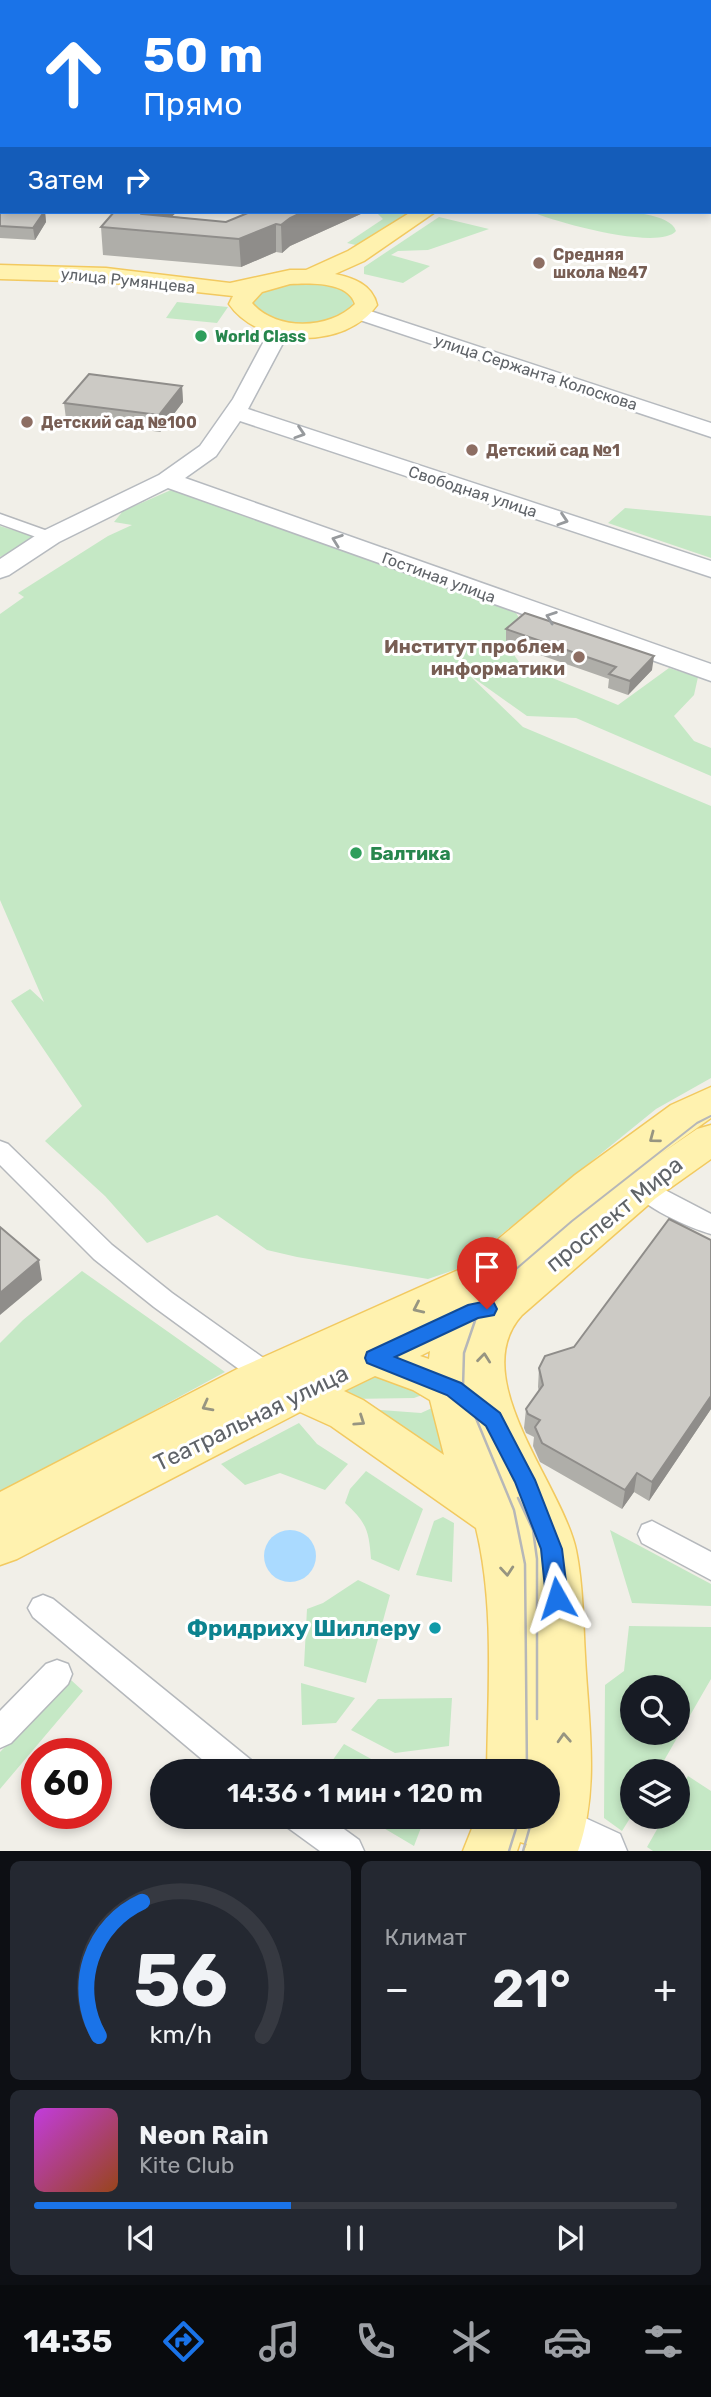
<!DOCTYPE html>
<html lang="ru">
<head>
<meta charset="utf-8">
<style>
  body { margin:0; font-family:Rubik,sans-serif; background:#242831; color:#f1f3f6; height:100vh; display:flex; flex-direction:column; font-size:26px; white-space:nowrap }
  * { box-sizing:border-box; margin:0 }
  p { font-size:23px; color:#9ea1a6 }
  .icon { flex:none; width:38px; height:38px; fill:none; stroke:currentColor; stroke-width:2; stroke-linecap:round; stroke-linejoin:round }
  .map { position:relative; height:1851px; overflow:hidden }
  .panel { display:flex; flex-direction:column; gap:10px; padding:10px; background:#0d0f14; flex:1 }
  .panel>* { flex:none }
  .banner { position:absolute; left:0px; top:0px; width:712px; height:214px; box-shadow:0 4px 10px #0003; background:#1a73e8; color:#fff; overflow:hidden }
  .controls { position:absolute; left:620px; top:1675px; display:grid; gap:14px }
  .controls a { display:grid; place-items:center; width:70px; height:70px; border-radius:50%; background:#171b24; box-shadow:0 4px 10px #0003; font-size:35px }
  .speed { position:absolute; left:21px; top:1738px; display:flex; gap:14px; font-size:35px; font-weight:700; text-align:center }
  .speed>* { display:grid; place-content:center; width:91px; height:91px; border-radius:50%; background:#171b24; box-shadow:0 4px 10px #0003; line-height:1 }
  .speed .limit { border:10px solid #d22; background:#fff; color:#111 }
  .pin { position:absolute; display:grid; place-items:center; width:60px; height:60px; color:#fff; margin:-72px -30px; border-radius:50% 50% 50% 0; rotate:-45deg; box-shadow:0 0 7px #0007 }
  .pin .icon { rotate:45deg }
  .me { position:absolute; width:77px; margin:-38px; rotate:354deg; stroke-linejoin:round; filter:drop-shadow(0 0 5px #0008) }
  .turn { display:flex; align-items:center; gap:24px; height:147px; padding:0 28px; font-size:32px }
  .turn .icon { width:91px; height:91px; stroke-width:2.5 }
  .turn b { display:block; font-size:49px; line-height:60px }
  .then { display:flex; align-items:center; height:66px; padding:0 28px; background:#0003; gap:14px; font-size:26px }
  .big { font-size:52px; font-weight:600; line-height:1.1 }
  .panel .card { flex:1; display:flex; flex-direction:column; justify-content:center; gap:10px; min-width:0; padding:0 24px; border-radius:10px; background:#242831 }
  .panel .dial { align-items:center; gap:0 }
  .dial svg { height:182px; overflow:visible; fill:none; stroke:#363941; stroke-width:7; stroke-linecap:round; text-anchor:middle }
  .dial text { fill:#f1f3f6; stroke:none }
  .song { display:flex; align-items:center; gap:21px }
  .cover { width:84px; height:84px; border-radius:10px; background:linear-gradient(135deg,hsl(290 70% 55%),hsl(20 70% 35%)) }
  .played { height:7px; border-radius:4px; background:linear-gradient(90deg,#1a73e8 40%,#363941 40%) }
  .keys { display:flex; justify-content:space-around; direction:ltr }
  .heat { display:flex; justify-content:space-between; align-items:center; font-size:38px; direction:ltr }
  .panel .tiles { flex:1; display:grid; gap:10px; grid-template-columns:1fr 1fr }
  .card:last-child { grid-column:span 2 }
  .trip { position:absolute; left:150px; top:1759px; width:410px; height:70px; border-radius:35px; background:#171b24; box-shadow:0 4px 10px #0003; font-weight:600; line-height:70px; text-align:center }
  .tabs { display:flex; height:112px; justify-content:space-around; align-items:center; background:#090b0e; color:#9ea1a6 }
  .tabs .icon { width:49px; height:49px }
  .tabs .current { color:#1a73e8 }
  .tabs b { font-size:32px; color:#f1f3f6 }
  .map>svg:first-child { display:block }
  .green { fill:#c5e8c5; fill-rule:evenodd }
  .water { fill:#aadaff }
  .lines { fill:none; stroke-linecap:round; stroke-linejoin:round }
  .street-casing { stroke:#b5b8bc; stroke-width:3 }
  .secondary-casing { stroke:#b6babf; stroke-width:3 }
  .primary-casing { stroke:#f2c960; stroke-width:3 }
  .street { fill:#fff; fill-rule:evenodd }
  .secondary { fill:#fff; fill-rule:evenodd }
  .primary { fill:#fff2af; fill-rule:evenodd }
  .tram-far1 { stroke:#b6b7b8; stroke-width:2 }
  .tram { stroke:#b6b7b8; stroke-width:2.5 }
  .rail { stroke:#b6b7b8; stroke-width:2.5; stroke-dasharray:1 4.5; stroke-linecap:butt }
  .wall { fill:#afaea9 }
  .shaded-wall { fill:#8f8d8a }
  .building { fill:#cccac5; stroke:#8f8d8a; stroke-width:2 }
  .oneway { stroke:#979a9d }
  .oneway2 { stroke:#979581 }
  .route { fill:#1a73e8; stroke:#114b97; stroke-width:2 }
  .education-dot { fill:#8d6e63; stroke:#fff; stroke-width:2.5 }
  .leisure-dot { fill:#2e9e5b; stroke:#fff; stroke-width:2.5 }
  .culture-dot { fill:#0f9aa8; stroke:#fff; stroke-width:2.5 }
  .labels { text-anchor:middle; stroke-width:6; stroke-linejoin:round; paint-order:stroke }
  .far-education-label { font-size:16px; font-weight:bold; fill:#785e54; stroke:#fff; text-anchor:start }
  .far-street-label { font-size:16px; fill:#5f6368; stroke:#fff }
  .far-leisure-label { font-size:16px; font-weight:bold; fill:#27864d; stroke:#fff; text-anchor:start }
  .education-label { font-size:19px; font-weight:bold; fill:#785e54; stroke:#fff; text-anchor:end }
  .leisure-label { font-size:19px; font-weight:bold; fill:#27864d; stroke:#fff; text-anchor:start }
  .near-street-label { font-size:23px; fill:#5f6368; stroke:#fff }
  .near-culture-label { font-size:23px; font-weight:bold; fill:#0d838f; stroke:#fff; text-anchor:end }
</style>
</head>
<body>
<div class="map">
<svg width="711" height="1851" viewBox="0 0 711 1851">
  <rect width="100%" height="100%" fill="#f1efe8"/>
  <!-- green -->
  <path class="green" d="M 425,0 L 711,0 L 711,46 L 710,2 L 420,2 Z
    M 376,212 L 414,212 L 360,246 L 347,243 L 383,219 Z
    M 532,212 C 559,212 667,203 676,231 C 659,251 555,222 532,212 Z
    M 439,217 L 489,229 L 428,250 L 398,251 L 391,255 L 430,266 L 403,283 L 364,274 L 364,267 Z
    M 289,283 C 312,283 332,282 352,296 L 353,305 C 337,325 292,331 269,319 C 263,316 258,308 253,304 C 259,289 274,286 289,283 Z
    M 177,302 L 228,307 L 217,323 L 166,318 Z
    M 171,490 L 516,613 L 524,626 L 506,643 L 521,665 L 618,705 L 669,668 L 698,677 L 694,695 L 674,716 L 694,741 L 711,748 L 711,776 L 576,718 L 527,716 L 468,674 L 523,727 L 711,806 L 711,1078 L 656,1109 L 460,1268 L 428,1279 L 297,1257 L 267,1250 L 217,1215 L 147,1243 L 105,1196 L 45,1141 L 82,1106 L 11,1001 L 30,989 L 44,1002 L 0,900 L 0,614 L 24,597 L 18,593 L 108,536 L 132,525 L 114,522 L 123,511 Z
    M 625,508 L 711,516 L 711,558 L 608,523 Z
    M 0,526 L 39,538 L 0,557 Z
    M 82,1271 L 225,1372 L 0,1494 L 0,1343 L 23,1320 Z
    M 381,1371 L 425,1394 L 414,1398 L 350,1399 L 334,1391 Z
    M 432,1408 L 463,1478 L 367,1409 L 421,1413 Z
    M 299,1423 L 317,1444 L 348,1464 L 325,1490 L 280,1473 L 245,1485 L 221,1464 Z
    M 366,1471 L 423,1509 L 399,1571 L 371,1559 C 369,1530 366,1522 345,1503 L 350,1489 Z
    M 443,1517 L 454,1523 L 452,1582 L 416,1575 L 434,1521 Z
    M 610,1530 L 711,1584 L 711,1606 L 632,1603 Z
    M 358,1580 L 390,1595 L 366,1683 L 304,1666 L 307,1609 L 323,1603 Z
    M 629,1626 L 711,1627 L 711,1679 L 658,1771 L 632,1771 L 632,1815 L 622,1831 L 604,1818 L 605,1685 L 624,1671 ZM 632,1687 L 677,1687 L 677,1732 L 632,1732 Z
    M 71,1680 L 83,1691 L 0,1789 L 0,1752 Z
    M 301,1683 L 355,1698 L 336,1723 L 302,1725 Z
    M 452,1698 L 449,1746 L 395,1753 L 351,1730 L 378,1699 Z
    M 344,1744 L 393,1771 L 325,1771 Z
    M 688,1776 L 711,1791 L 711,1850 L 653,1851 L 647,1847 L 664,1817 L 677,1816 L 677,1794 Z
    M 365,1817 L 425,1816 L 425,1817 L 414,1846 Z"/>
  <!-- water -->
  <path class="water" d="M264 1556a26 26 0 1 1 52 0a26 26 0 1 1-52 0Z"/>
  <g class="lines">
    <!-- street casing -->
    <g class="street-casing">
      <path id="street" d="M 218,0 L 234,0 L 217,2 Z
        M 0,83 L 2,83 L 0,90 Z
        M 0,128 L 2,128 L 0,135 Z
        M 710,161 L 711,161 L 711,169 L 710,169 Z
        M 0,514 L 56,534 L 58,537 L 50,542 L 0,524 Z
        M 0,1141 L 8,1144 L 112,1245 L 172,1293 L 276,1367 L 280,1375 L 276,1383 L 267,1386 L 258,1383 L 154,1307 L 94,1259 L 0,1165 Z
        M 642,1178 L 711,1214 L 711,1234 C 690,1228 641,1207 630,1187 L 633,1181 Z
        M 652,1521 L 711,1552 L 711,1580 L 642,1543 L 638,1534 L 642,1525 Z
        M 43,1595 L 53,1599 L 251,1760 L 256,1771 L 216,1771 L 33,1617 L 28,1608 L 33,1599 Z
        M 57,1660 L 68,1664 L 72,1674 L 68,1684 L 11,1743 L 0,1748 L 0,1711 L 46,1664 Z
        M 282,1816 L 326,1816 L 359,1840 L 364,1851 L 320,1851 L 287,1827 Z"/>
    </g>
    <!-- secondary casing -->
    <g class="secondary-casing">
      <path id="secondary" d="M 361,308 L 711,423 L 711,437 L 354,318 L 351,314 L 354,310 Z
        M 281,322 L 288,324 L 291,328 L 248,409 L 711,561 L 711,577 L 240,421 L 216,456 L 185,478 L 711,664 L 711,681 L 168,488 L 59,542 L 9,575 L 0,578 L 0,559 L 41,532 L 159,475 L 200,446 L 233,399 L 271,328 L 274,324 Z
        M 559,1806 L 620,1834 L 627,1851 L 550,1851 L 542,1847 L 535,1830 L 541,1816 L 548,1816 L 548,1811 Z"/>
    </g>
    <!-- primary casing -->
    <g class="primary-casing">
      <path id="primary" d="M 710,95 L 711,95 L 711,105 L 710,105 Z
        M 411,212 L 435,212 L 364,261 L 335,274 C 353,278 372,284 377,305 C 346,350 259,348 229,304 L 233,296 L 106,282 L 0,279 L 0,265 L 106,268 L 230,283 L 290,270 L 306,270 L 348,251 ZM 290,284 C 309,283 348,281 355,304 C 329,330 276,331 252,303 L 262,292 Z
        M 711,1087 L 711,1118 L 659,1155 L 697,1129 L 711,1125 L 711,1159 L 656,1198 L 522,1315 C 465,1377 562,1484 576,1550 C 583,1584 583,1621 585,1656 C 588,1719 600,1790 578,1851 L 524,1851 L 527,1844 L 520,1842 L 517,1851 L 463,1851 L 477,1816 L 548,1816 L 548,1771 L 487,1771 C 488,1691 495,1606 476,1528 L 331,1426 L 300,1412 L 17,1559 L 0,1565 L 0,1492 L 239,1368 L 465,1267 L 575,1175 L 671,1105 ZM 430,1351 L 429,1359 L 420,1356 ZM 375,1376 L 413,1390 L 430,1400 L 444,1455 L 363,1400 L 344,1391 Z"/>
    </g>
    <!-- street -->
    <use href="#street" class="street"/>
    <!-- secondary -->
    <use href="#secondary" class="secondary"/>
    <!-- primary -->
    <use href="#primary" class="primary"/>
    <!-- tram-far1 -->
    <path class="tram-far1" d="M 494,1288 L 572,1221 L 697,1123 L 711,1116"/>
    <!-- tram -->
    <path class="tram" d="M 496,1286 L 479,1309 L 464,1353 L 463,1387 L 514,1510 L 525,1564 L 527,1771
      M 518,1498 L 533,1530 L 537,1559 L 537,1719
      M 509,1851 L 520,1816
      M 523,1851 L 533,1816"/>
    <!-- rail -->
    <path class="rail" d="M 15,2 L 22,0"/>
  </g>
  <!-- wall -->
  <path class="wall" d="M 0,210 L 2,212 L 45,212 L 46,222 L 35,240 L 0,238 Z
    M 114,212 L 177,212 L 171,216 L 226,222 L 244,214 L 228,212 L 363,212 L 363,213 L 290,246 L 282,253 L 276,252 L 241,267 L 103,255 L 101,227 Z
    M 182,386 L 183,402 L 160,432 L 66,419 L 64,403 Z
    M 506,629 L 652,670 L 628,695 L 608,688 L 609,679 L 506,643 Z
    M 711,1240 L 711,1409 L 649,1501 L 634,1492 L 622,1509 L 540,1462 L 533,1446 L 534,1437 L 526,1433 L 524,1428 L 526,1409 L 539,1392 L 538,1387 L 539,1368 L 574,1347 Z"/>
  <!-- shaded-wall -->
  <path class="shaded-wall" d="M 44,212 L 45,212 L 46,222 L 35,240 L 33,228 Z
    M 144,212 L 177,212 L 155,232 L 142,214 Z
    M 303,212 L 363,212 L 363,213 L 290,246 L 282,253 L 281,225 L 290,218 Z
    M 276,224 L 276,252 L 241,267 L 239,239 Z
    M 182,386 L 183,402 L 160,432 L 159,415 Z
    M 654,656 L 652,670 L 628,695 L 630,681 Z
    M 39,1260 L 42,1280 L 0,1315 L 0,1293 Z
    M 711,1396 L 711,1409 L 649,1501 L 652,1482 Z
    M 637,1473 L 634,1492 L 622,1509 L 625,1490 Z"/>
  <!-- building -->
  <path class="building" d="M 1,208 L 2,212 L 44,212 L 33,228 L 0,226 L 0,210 Z
    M 114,212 L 144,212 L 142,214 L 226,222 L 250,212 L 303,212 L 290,218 L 281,225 L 276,224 L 239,239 L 101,227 Z
    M 89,374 L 182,386 L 159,415 L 64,403 Z
    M 525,613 L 654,656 L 630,681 L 609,674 L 616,667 L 506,629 Z
    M 669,1219 L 711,1240 L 711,1396 L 652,1482 L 637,1473 L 625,1490 L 542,1443 L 535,1427 L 540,1420 L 528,1414 L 526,1409 L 543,1385 L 539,1368 L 545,1356 L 574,1347 Z
    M 0,1227 L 39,1260 L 0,1293 Z"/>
  <!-- one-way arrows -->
  <defs><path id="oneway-chevron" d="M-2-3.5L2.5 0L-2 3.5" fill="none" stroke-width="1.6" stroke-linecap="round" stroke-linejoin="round" transform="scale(1.75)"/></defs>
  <g class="oneway">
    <use href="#oneway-chevron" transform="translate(300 433) rotate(18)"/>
    <use href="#oneway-chevron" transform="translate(563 520) rotate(18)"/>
    <use href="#oneway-chevron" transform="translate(337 540) rotate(-160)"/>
    <use href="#oneway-chevron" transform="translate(551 617) rotate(-160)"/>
  </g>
  <g class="oneway2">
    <use href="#oneway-chevron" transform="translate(654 1138) rotate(143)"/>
    <use href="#oneway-chevron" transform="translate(418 1308) rotate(155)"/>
    <use href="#oneway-chevron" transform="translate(484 1358) rotate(-84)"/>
    <use href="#oneway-chevron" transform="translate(207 1406) rotate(152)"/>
    <use href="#oneway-chevron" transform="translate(360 1421) rotate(34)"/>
    <use href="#oneway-chevron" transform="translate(507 1571) rotate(85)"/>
    <use href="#oneway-chevron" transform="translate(564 1738) rotate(-93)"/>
  </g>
  <!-- route -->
  <path class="route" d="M 487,1301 L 494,1303 L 497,1309 L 494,1315 L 478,1318 L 395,1357 L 461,1383 L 500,1413 L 535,1480 L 562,1549 L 568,1598 L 565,1606 L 557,1609 L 549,1606 L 546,1598 L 541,1549 L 515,1482 L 486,1426 L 447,1395 L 367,1363 L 365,1358 L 367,1352 L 468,1305 Z"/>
  <!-- markers -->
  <g class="education-dot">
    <circle cx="539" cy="263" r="7"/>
    <circle cx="27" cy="422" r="7"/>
    <circle cx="472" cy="450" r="7"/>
    <circle cx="579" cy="657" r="7"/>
  </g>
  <g class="leisure-dot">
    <circle cx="201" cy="336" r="7"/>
    <circle cx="356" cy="853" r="7"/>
  </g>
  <circle class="culture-dot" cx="435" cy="1628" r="7"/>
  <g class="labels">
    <!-- far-education labels -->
    <g class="far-education-label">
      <text x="553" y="260">Средняя<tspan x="553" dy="18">школа №47</tspan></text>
      <text x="41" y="428">Детский сад №100</text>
      <text x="486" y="456">Детский сад №1</text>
    </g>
    <!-- far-street labels -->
    <g class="far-street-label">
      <text transform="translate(128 280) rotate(6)" y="6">улица Румянцева</text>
      <text transform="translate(536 372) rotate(18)" y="6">улица Сержанта Колоскова</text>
      <text transform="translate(473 491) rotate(18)" y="6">Свободная улица</text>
      <text transform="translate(439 577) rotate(20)" y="6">Гостиная улица</text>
    </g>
    <!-- far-leisure labels -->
    <g class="far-leisure-label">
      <text x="215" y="342">World Class</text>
    </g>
    <!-- education labels -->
    <g class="education-label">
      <text x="565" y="653">Институт проблем<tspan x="565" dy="22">информатики</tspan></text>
    </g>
    <!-- leisure labels -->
    <g class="leisure-label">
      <text x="370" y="860">Балтика</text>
    </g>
    <!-- near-street labels -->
    <g class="near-street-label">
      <text transform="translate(614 1214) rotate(-39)" y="8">проспект Мира</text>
      <text transform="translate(251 1418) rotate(-26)" y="8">Театральная улица</text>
    </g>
    <!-- near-culture labels -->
    <g class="near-culture-label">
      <text x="421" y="1636">Фридриху Шиллеру</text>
    </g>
  </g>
</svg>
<div class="controls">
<a><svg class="icon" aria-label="search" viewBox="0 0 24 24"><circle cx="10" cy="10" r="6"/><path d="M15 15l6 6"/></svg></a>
<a><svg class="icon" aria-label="layers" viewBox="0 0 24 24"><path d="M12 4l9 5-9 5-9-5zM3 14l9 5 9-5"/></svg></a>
</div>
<div class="speed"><div class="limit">60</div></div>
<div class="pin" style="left:487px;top:1309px;background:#d93025"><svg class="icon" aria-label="arrive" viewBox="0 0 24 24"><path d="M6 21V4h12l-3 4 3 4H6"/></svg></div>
<svg class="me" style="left:557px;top:1598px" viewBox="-20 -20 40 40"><path d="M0-17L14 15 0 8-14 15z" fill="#1a73e8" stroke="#fff" stroke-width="4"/></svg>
<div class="trip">14:36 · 1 мин · 120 m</div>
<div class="banner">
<div class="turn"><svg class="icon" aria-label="ahead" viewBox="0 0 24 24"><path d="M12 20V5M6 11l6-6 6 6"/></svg><div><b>50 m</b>Прямо</div></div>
<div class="then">Затем<svg class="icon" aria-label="right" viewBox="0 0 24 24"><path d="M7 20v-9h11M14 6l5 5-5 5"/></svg></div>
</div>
</div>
<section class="panel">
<div class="tiles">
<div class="card dial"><svg viewBox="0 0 100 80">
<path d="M14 69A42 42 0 1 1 86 69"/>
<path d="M14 69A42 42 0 0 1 33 10" stroke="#1a73e8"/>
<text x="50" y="56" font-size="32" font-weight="700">56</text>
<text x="50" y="72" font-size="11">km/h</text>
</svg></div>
<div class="card"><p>Климат</p>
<div class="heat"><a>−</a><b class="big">21°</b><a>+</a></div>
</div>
<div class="card">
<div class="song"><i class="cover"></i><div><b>Neon Rain</b><p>Kite Club</p></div></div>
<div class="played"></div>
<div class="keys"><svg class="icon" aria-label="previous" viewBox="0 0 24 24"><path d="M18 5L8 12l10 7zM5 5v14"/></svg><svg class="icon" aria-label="pause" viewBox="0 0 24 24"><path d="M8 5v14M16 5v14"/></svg><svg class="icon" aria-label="next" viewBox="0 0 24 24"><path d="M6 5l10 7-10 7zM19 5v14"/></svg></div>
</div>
</div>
</section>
<nav class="tabs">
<b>14:35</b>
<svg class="icon current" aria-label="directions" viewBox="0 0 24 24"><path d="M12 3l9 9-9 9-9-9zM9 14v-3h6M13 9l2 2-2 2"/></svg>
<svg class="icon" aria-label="music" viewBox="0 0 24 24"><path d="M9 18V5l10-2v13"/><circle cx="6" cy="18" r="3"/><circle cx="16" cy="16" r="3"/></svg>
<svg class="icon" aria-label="phone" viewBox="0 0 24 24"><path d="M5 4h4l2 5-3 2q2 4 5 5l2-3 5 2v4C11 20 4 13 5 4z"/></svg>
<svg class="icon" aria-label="climate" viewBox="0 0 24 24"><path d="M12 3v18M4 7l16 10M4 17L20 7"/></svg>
<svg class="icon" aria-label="car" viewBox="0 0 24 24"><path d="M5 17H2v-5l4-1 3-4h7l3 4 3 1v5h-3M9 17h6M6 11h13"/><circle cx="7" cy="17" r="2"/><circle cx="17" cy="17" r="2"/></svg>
<svg class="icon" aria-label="filters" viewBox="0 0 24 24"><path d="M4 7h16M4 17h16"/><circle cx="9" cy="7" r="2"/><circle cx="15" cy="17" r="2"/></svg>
</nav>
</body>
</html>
